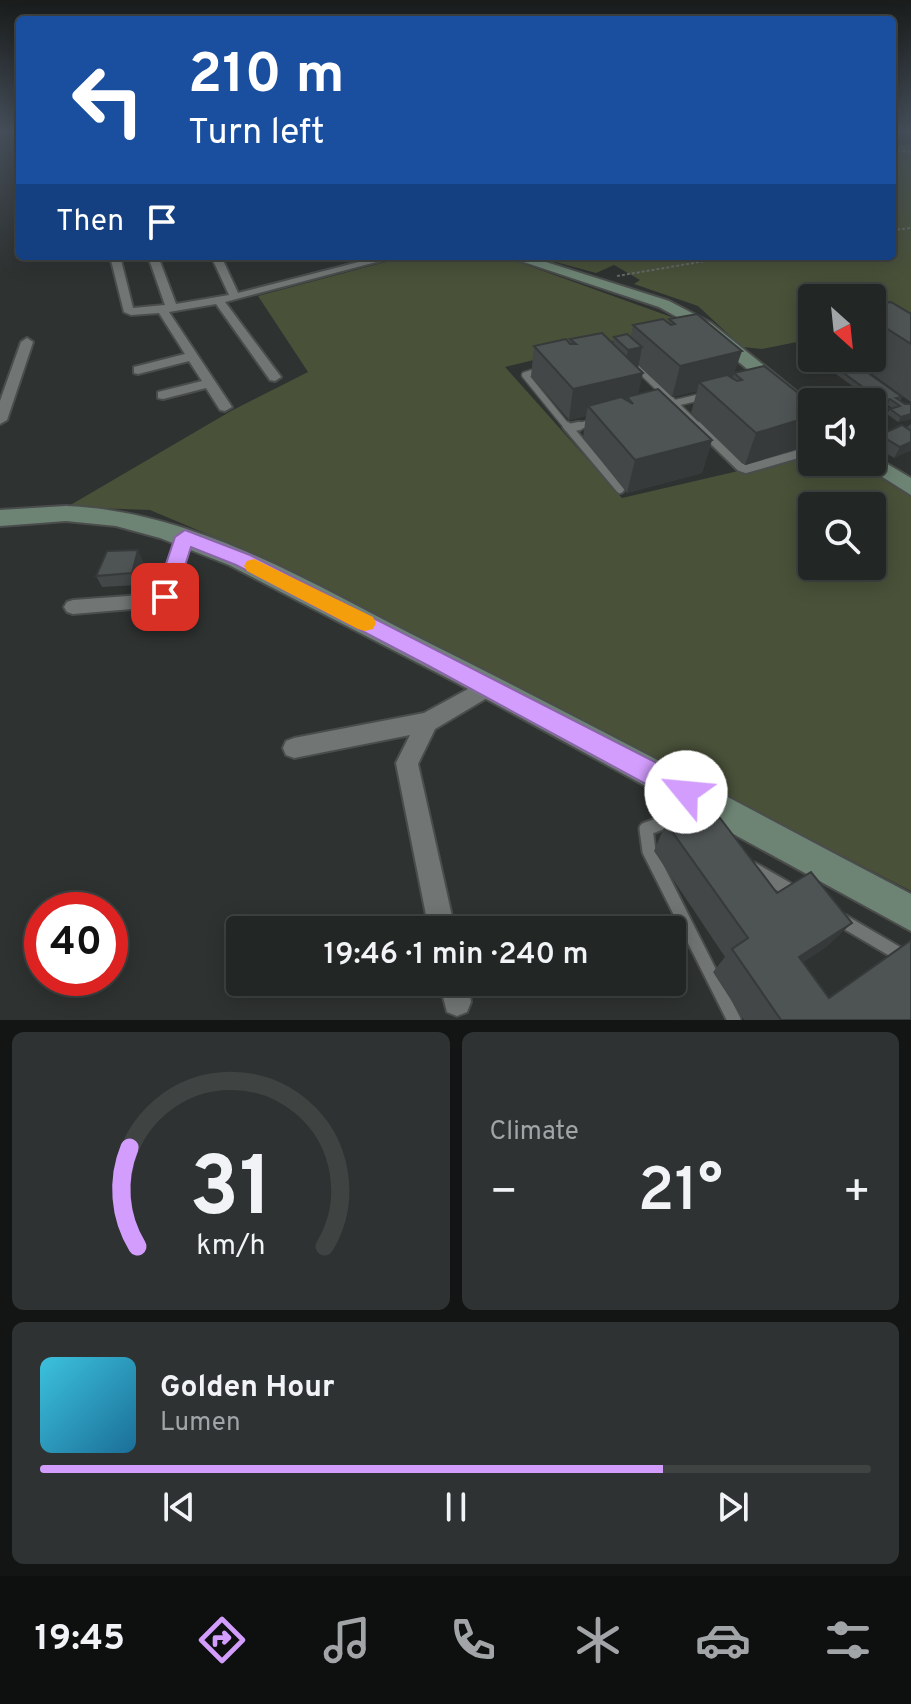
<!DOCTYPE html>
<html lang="en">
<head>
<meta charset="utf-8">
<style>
  body { margin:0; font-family:Overpass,sans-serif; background:#2e3232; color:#f1f3f6; height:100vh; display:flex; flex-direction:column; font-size:30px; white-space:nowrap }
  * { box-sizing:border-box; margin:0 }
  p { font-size:26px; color:#a2a5a7 }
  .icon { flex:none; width:44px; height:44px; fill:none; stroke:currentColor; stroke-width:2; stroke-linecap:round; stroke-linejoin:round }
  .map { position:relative; height:1020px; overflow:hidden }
  .sheet { display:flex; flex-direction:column; gap:12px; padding:12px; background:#131514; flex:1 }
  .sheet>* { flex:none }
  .hud { position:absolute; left:16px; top:16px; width:880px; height:244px; border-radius:8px; box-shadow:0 4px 20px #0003,0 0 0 2px #3f4342; background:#1a4fa0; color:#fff; overflow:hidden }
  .needle { width:52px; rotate:153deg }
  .fabs { position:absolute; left:798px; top:284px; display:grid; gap:16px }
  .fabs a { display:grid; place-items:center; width:88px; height:88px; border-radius:8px; background:#222625; box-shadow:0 4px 20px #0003,0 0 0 2px #3f4342; font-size:40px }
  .speed { position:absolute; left:24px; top:892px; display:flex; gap:16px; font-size:40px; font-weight:700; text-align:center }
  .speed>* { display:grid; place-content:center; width:104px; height:104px; border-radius:50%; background:#222625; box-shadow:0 4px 20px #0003,0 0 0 2px #3f4342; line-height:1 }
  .speed .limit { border:12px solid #d22; background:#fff; color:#111 }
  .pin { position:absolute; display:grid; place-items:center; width:68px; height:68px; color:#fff; margin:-34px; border-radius:16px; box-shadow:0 4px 12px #0006 }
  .me { position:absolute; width:88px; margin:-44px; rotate:298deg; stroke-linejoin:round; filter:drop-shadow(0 0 6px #0008) }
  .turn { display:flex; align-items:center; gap:28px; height:168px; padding:0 40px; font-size:36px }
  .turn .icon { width:104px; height:104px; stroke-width:2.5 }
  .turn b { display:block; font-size:56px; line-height:68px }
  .then { display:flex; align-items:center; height:76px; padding:0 40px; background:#0003; gap:16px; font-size:30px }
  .big { font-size:60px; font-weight:600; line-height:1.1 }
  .sheet .tile { flex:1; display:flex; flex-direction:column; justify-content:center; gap:12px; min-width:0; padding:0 28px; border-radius:12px; background:#2e3232 }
  .sheet .dial { align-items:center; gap:0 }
  .dial svg { height:208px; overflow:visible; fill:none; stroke:#3f4342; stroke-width:7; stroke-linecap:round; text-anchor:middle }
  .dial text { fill:#f1f3f6; stroke:none }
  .song { display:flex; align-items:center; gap:24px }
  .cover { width:96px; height:96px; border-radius:12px; background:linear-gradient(135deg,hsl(190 70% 55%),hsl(200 70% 35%)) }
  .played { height:8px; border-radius:4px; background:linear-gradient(90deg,#d29dfd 75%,#3f4342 75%) }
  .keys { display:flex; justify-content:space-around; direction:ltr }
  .heat { display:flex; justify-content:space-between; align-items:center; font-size:44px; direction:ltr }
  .sheet .tiles { flex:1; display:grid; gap:12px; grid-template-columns:1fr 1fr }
  .tile:last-child { grid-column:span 2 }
  .trip { position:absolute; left:226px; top:916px; width:460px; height:80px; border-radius:8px; background:#222625; box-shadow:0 4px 20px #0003,0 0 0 2px #3f4342; font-weight:600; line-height:80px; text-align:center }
  .tabs { display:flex; height:128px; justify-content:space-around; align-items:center; background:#0e0f0f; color:#a2a5a7 }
  .tabs .icon { width:56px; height:56px }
  .tabs .current { color:#d29dfd }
  .tabs b { font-size:36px; color:#f1f3f6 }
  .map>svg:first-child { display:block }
  .green { fill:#495139; fill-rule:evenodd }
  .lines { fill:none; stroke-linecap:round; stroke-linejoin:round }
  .lane-far2-casing { stroke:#4a4d4c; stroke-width:9 }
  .lane-far1-casing { stroke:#4a4d4c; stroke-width:12 }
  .lane-casing { stroke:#4a4d4c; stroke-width:17 }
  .street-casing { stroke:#4a4d4c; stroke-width:4 }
  .secondary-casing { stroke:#4a4d4c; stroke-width:4 }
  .path { stroke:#656968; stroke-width:2; stroke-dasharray:3 2; stroke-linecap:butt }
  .lane-far2 { stroke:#717674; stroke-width:6 }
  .lane-far1 { stroke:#717674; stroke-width:8 }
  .lane { stroke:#717674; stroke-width:13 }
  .street { fill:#717674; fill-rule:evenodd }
  .secondary { fill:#6d8474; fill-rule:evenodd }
  .wall { fill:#434747 }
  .shaded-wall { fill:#373a3a }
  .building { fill:#4e5353; stroke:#373a3a; stroke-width:2 }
  .route { fill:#d29dfd; stroke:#8866a4; stroke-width:2 }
  .slow { fill:#f59e0b }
</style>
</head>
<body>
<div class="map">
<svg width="911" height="1020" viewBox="0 0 911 1020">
  <rect width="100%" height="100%" fill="#2e3231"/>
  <!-- green -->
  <path class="green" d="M 911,144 L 911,321 L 872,329 L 872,298 L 812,298 L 812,339 L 762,349 L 742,347 L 698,306 L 634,284 L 640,280 L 614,265 L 596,273 L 534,256 L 892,256 L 892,146 Z
    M 408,256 L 502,256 L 688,323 L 505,367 L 622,498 L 812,454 L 812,462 L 864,462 L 911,496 L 911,891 L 252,553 L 150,510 L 67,507 L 231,411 L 308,372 L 258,296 ZM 812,506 L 872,506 L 872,566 L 812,566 Z"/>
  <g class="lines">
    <!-- lane-far2 casing -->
    <g class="lane-far2-casing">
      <path id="lane-far2" d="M 637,367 L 700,428
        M 541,370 L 525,375 L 568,428
        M 671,404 L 705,396
        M 570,428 L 596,422"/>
    </g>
    <!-- lane-far1 casing -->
    <g class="lane-far1-casing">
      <path id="lane-far1" d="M 567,426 L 620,489
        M 698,426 L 740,467 L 746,469 L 812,450
        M 569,428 L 579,426"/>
    </g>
    <!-- lane casing -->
    <g class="lane-casing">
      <path id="lane" d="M 676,823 L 662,823 L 646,829 L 649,851 L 734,1020
        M 753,869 L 793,892
        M 843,921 L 911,961"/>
    </g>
    <!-- street casing -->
    <g class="street-casing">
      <path id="street" d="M 110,256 L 120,256 L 133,308 L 165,305 L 148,256 L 158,256 L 176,304 L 229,295 L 211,256 L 221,256 L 238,293 L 382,256 L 399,256 L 225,302 L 281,377 L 275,381 L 270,380 L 216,304 L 169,312 L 232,407 L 225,411 L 220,410 L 206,388 L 163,399 L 158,398 L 158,392 L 202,381 L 189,361 L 138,374 L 134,373 L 134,367 L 185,354 L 159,313 L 131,315 L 124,312 Z
        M 27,338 L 33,342 L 7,420 L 0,424 L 0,401 L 21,342 Z
        M 185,531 L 193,537 L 174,597 L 167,606 L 73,614 L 67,612 L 64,607 L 67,602 L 73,600 L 156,594 L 177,537 Z
        M 490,677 L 497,680 L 500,686 L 497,692 L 435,729 L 418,764 L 455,930 L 429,930 L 396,763 L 410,735 L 294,758 L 286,755 L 283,748 L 286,741 L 294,738 L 424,713 Z
        M 439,982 L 467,982 L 471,1002 L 467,1012 L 457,1016 L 447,1012 Z"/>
    </g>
    <!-- secondary casing -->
    <g class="secondary-casing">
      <path id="secondary" d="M 506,256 L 527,256 L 669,301 L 711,323 L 812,404 L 812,419 L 805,417 L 699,329 L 659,307 Z
        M 872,455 L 911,478 L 911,495 L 865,466 L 862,462 L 872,462 Z
        M 66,506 C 196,511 314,585 427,642 C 590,723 750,809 911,894 L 911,931 L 457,683 L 229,565 L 160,538 L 116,526 L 66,521 L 0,526 L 0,510 Z"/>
    </g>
    <!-- path -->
    <path class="path" d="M 892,150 L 911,152
      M 892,230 L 911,228
      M 617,276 L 735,256"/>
    <!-- lane-far2 -->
    <use href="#lane-far2" class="lane-far2"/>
    <!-- lane-far1 -->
    <use href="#lane-far1" class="lane-far1"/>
    <!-- lane -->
    <use href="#lane" class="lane"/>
    <!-- street -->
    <use href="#street" class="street"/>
    <!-- secondary -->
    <use href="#secondary" class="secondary"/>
  </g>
  <!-- wall -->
  <path class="wall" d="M 872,305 L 911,314 L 911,402 L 850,358 L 872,358 Z
    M 669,319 L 735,372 L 812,404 L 812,440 L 810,445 L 745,465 L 691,413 L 697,391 L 672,397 L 638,365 L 638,394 L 712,440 L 702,473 L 627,493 L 583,438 L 586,416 L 569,420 L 531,376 L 534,346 L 570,343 L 570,339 L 613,343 L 614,337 L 631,337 L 633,325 L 668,323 Z
    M 812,343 L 812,357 L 802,349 L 804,344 Z
    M 814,358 L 847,358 L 902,397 L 900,401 L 905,404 L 911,404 L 911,419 L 898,422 L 887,414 L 890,409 L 892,408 L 888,405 L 880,406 Z
    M 911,424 L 911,450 L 894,458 L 875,446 L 877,442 L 872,444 L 872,429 L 880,435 L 906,428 Z
    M 143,561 L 138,585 L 102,587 L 96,576 Z
    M 666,823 L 695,832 L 777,893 L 852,923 L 826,947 L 803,962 L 829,998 L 911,1020 L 744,1020 L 713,972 L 725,957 L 654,851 Z"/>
  <!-- shaded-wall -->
  <path class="shaded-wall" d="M 642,347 L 637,374 L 643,373 L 636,404 L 627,397 L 625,407 L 588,406 L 586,416 L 569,420 L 573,389 L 623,377 L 628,350 Z
    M 742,351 L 731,382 L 699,382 L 697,391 L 672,397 L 680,366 Z
    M 890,399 L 888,405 L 880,406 L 882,401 Z
    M 911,414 L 911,419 L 898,422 L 901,417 Z
    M 812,416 L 812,440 L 810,445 L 745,465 L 756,433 Z
    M 879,437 L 877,442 L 872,444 L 872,439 Z
    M 712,440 L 702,473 L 627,493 L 635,460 Z
    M 911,442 L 911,450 L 894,458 L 900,447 Z
    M 138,550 L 143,561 L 138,585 L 132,573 Z
    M 852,923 L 826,947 L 776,980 L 799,957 Z"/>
  <!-- building -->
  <path class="building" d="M 18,131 L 20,131 L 20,148 L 19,148 Z
    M 891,302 L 911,314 L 911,344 L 872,319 L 872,305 Z
    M 697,314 L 742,351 L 680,366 L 633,325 L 663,319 L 671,325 L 675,324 L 669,319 Z
    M 602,333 L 643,373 L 573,389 L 534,346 L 566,339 L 570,344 L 576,344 L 570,339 Z
    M 627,334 L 642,347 L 628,350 L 614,337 Z
    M 812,343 L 812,350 L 804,344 Z
    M 823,358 L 847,358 L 902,397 L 896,398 L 905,404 L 911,404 L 911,414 L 901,417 L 890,409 L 900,406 L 890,399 L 882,401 Z
    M 764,366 L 812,404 L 812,416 L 756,433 L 699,382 L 727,375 L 737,381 L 742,380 L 734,373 Z
    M 658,389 L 712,440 L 635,460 L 588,406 L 621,397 L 633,404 L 627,397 Z
    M 902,425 L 911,431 L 911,442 L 900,447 L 880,435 Z
    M 872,429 L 881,436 L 872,439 Z
    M 138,550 L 132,573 L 96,576 L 107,551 Z
    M 682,814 L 695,832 L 720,818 L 777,893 L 811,872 L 852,923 L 799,957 L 829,998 L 911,940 L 911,1020 L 781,1020 L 732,949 L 748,938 L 666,823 Z"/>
  <!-- sky -->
  <linearGradient id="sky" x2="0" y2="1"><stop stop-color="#191c1b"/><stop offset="0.48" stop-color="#464f5a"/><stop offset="1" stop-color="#464f5a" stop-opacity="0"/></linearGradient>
  <rect width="911" height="273" fill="url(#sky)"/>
  <!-- route -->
  <path class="route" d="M 185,530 L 250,555 L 696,783 L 699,792 L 696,801 L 686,804 L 677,801 L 427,665 L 236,565 L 191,547 L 173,603 L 158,603 L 155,597 L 175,537 Z"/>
  <!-- slow -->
  <path class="slow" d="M 254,559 L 373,617 L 376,623 L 373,629 L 365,631 L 358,629 L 247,571 L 244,566 L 247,561 Z"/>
</svg>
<div class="fabs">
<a><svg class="needle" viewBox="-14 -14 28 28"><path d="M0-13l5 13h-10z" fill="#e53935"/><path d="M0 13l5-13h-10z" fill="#a2a5a7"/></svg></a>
<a><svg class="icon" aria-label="sound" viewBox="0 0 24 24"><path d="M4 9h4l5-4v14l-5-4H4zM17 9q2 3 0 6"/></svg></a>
<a><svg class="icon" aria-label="search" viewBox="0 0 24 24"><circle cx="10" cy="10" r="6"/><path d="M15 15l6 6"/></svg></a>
</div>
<div class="speed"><div class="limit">40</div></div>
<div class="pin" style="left:165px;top:597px;background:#d93025"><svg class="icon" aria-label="arrive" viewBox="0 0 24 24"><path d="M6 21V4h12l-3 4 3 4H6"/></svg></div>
<svg class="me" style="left:686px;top:792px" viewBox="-20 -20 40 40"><circle r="19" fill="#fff"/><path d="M0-13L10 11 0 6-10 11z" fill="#d29dfd"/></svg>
<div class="trip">19:46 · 1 min · 240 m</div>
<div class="hud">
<div class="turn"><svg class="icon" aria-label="left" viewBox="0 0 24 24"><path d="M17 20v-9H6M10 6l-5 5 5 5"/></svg><div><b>210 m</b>Turn left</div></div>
<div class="then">Then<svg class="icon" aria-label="arrive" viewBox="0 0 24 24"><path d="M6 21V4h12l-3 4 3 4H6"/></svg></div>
</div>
</div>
<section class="sheet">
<div class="tiles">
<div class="tile dial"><svg viewBox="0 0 100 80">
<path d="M14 69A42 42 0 1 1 86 69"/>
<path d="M14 69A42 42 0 0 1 11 31" stroke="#d29dfd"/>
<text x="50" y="56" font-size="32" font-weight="700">31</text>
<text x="50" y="72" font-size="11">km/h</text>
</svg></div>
<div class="tile"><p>Climate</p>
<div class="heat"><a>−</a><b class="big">21°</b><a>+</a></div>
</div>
<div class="tile">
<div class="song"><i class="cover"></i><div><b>Golden Hour</b><p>Lumen</p></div></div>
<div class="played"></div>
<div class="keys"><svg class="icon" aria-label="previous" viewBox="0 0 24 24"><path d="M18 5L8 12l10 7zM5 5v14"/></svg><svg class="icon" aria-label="pause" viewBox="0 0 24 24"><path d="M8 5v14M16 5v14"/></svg><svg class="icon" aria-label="next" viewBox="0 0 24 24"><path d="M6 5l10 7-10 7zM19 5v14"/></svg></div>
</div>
</div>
</section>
<nav class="tabs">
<b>19:45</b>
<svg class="icon current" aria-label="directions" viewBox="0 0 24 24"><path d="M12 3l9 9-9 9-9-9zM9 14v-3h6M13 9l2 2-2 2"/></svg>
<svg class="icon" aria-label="music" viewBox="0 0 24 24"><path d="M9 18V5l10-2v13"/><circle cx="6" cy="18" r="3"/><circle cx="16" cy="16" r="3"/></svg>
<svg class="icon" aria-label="phone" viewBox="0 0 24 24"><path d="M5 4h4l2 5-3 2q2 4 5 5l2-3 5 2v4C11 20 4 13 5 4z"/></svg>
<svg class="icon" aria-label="climate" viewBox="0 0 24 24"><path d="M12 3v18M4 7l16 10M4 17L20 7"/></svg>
<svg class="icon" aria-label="car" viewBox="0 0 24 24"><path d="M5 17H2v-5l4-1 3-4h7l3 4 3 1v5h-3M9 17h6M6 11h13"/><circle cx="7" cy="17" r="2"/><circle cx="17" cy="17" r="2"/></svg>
<svg class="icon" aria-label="filters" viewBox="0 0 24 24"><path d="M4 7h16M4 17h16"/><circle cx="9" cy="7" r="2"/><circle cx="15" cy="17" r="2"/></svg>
</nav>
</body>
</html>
